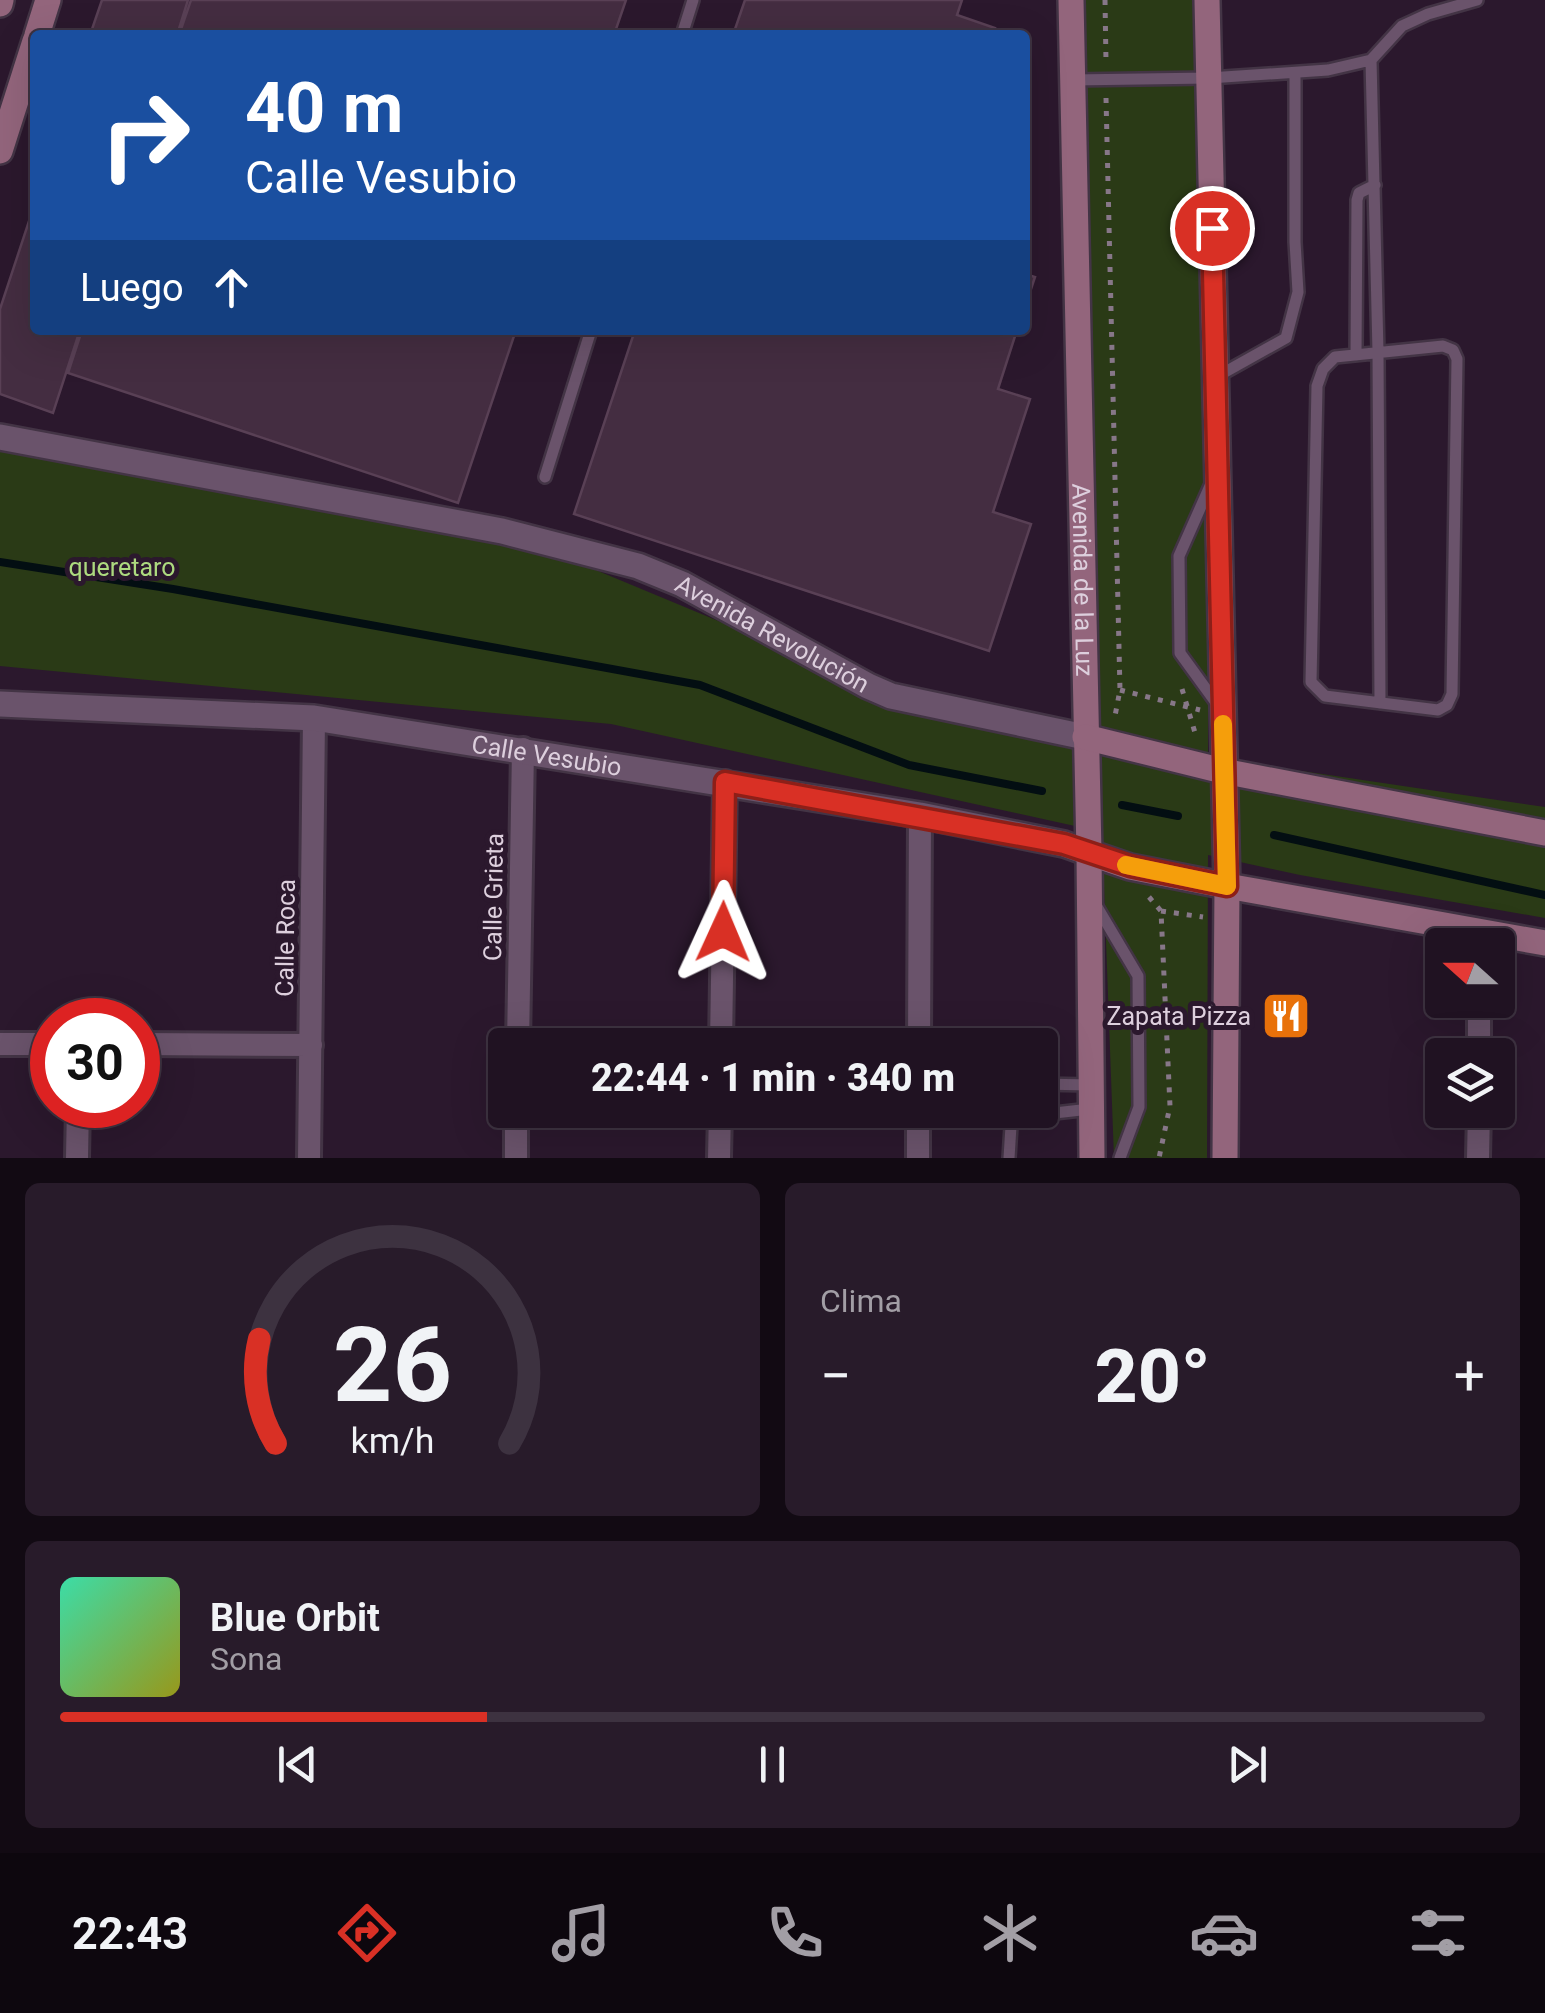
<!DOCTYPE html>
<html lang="es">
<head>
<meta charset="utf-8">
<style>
  body { margin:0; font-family:Roboto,sans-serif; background:#281b2a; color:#f1f3f6; height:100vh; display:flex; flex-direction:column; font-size:38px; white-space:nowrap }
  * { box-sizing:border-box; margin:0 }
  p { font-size:32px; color:#a29ea5 }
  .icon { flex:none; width:55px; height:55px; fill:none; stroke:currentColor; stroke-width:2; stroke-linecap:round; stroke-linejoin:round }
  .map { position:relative; height:1158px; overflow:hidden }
  .sheet { display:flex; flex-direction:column; gap:25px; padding:25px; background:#120a13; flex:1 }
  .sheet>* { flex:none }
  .top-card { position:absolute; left:30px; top:30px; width:1000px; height:305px; border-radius:10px; box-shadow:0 10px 40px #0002,0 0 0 2px #3d3240; background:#1a4fa0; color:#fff; overflow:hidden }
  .needle { width:65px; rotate:291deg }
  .fabs { position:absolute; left:1425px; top:928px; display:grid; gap:20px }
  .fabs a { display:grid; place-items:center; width:90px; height:90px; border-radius:10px; background:#201222; box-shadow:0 10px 40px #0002,0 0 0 2px #3d3240; font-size:50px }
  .speed { position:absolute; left:30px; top:998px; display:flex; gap:20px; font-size:50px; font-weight:700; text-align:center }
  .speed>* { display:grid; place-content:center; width:130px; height:130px; border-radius:50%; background:#201222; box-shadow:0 10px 40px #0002,0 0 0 2px #3d3240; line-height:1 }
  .speed .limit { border:15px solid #d22; background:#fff; color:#111 }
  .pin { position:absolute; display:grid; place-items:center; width:85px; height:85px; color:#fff; margin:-42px; border:5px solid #fff; border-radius:50%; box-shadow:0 2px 10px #0007 }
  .me { position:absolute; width:110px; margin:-55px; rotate:1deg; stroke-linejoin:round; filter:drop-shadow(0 0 8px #0008) }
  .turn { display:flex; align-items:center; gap:35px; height:210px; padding:0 50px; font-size:45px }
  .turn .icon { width:130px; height:130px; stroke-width:2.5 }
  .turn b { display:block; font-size:70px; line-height:85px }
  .then { display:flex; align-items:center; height:95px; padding:0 50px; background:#0003; gap:20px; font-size:38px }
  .big { font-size:75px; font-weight:800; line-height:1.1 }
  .sheet .tile { flex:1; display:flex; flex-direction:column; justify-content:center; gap:15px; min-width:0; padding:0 35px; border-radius:15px; background:#281b2a }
  .sheet .dial { align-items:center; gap:0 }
  .dial svg { height:260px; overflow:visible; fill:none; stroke:#3d3240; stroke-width:7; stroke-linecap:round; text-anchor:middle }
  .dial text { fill:#f1f3f6; stroke:none }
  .song { display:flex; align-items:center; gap:30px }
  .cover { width:120px; height:120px; border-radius:15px; background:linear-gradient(135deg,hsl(160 70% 55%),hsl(60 70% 35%)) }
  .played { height:10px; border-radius:5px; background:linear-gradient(90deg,#d93025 30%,#3d3240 30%) }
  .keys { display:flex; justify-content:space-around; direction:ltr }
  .heat { display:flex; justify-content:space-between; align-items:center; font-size:55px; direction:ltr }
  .sheet .tiles { flex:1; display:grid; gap:25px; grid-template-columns:1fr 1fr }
  .tile:last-child { grid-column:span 2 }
  .trip { position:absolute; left:488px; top:1028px; width:570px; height:100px; border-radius:10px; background:#201222; box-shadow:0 10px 40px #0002,0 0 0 2px #3d3240; font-weight:800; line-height:100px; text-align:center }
  .tabs { display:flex; height:160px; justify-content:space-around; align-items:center; background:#0d070e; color:#a29ea5 }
  .tabs .icon { width:70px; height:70px }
  .tabs .selected { color:#d93025 }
  .tabs b { font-size:45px; color:#f1f3f6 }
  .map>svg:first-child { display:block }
  .green { fill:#2a3a16 }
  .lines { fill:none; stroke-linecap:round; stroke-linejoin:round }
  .stream { stroke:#030e12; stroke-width:8 }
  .building { fill:#442d41; stroke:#594055; stroke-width:2.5 }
  .service-casing { stroke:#433445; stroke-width:16 }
  .minor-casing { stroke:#433445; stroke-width:28 }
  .tertiary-casing { stroke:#433445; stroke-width:30 }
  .secondary-casing { stroke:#433445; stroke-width:30 }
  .path { stroke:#877788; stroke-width:5; stroke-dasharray:5 8; stroke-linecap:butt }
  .service { stroke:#6a536b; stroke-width:11 }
  .minor { stroke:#6a536b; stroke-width:22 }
  .tertiary { stroke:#6a536b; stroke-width:25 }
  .secondary { stroke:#93657c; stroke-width:25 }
  .route-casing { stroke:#8d1f18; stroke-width:25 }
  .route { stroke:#d93025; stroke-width:18 }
  .slow { stroke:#f59e0b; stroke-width:18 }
  .labels { text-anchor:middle; stroke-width:10; stroke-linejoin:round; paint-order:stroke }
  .park-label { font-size:25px; fill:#adda7f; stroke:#2b182d }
  .street-label { font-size:25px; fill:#ddcfdd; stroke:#2b182d }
  .poi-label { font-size:25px; fill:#ddcfdd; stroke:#2b182d; text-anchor:end }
</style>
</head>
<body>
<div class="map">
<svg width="1545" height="1158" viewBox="0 0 1545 1158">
  <rect width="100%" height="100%" fill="#2b182d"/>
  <!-- green -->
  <path class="green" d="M 1074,0 L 1196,0 L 1208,510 L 1208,757 L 1545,807 L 1545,918 L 1300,875 L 1208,855 L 1207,1158 L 1114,1158 L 1102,832 L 611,724 L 0,666 L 0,432 L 502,531 L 906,699 L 1098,741 Z"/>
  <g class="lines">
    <!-- stream -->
    <path class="stream" d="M 0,562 L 173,589 L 700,685 L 909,765 L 1042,791
      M 1122,805 L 1178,816
      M 1274,835 L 1545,895"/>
  </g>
  <!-- building -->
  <path class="building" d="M 102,0 L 188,0 L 177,35 L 90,35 Z
    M 191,0 L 626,0 L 614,35 L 179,35 Z
    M 745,0 L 962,0 L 957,15 L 995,28 L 993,35 L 733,35 Z
    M 35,203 L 35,330 L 80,330 L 53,413 L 0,394 L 0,309 Z
    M 1025,274 L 1035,277 L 1025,307 Z
    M 82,330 L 516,330 L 458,503 L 68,373 Z
    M 635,330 L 1017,330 L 998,389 L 1030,399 L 993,512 L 1031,524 L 989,651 L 574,514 Z"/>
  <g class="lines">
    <!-- service casing -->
    <g class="service-casing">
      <path id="service" d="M 682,35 L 693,0
        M 1371,60 L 1378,352 L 1380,703
        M 1072,80 L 1209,78 L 1328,70 L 1371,60 L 1402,26 L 1428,14 L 1477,0
        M 1443,346 L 1453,350 L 1457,359 L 1452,694 L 1447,705 L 1438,710 L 1325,696 L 1311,682 L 1317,386 L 1323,369 L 1335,357 Z
        M 1356,355 L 1357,200 L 1359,193 L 1375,185
        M 1218,376 L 1286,338 L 1298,292 L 1295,242 L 1295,73
        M 545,477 L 591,330
        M 1210,486 L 1179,556 L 1180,653 L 1217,704
        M 1096,905 L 1138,976 L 1139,1107 L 1120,1158
        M 1040,1084 L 1091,1085
        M 1009,1158 L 1011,1126 L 1019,1117 L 1090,1109"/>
    </g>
    <!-- minor casing -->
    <g class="minor-casing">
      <path id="minor" d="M 0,1044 L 52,1044
        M 138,1044 L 311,1045
        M 518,1045 L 523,749
        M 721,1045 L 725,782
        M 919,1045 L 920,815
        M 1479,1055 L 1479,1000
        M 77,1158 L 78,1105
        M 309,1158 L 314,718
        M 516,1158 L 516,1110
        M 719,1158 L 720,1110
        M 918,1158 L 918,1110
        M 1478,1158 L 1479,1110"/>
    </g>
    <!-- tertiary casing -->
    <g class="tertiary-casing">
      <g id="tertiary">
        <path id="s1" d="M 0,437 L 502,531 L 638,566 L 682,584 L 868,686 L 891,696 L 1085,737"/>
        <path id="s2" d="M 0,704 L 314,718 L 920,815 L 1064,844 L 1089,853"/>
      </g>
    </g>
    <!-- secondary casing -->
    <g class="secondary-casing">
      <g id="secondary">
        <path id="s3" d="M 1071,0 L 1089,853 L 1092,1158"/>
        <path d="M 1207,0 L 1227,886 L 1225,1158"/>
        <path d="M 0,4 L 1,0"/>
        <path d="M 37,35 L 48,0"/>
        <path d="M 0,151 L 35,41"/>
        <path d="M 1085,737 L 1223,771 L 1545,833"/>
        <path d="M 1089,853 L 1130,867 L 1227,886 L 1545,943"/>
      </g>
    </g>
    <!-- path -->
    <path class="path" d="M 1105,0 L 1106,62
      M 1106,98 L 1120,690 L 1114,721
      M 1182,689 L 1196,736
      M 1120,690 L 1200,710
      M 1149,897 L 1161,911 L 1170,1106 L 1159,1158
      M 1161,911 L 1203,917"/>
    <!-- service -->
    <use href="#service" class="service"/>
    <!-- minor -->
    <use href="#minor" class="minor"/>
    <!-- tertiary -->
    <use href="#tertiary" class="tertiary"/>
    <!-- secondary -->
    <use href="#secondary" class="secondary"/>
  </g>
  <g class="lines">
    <!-- route casing -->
    <g class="route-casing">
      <path id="route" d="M 723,932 L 725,782 L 1064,844 L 1130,866 L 1227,886 L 1212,228"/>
    </g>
    <!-- route -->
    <use href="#route" class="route"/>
    <!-- slow -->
    <path class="slow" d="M 1126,865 L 1227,886 L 1223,724"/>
  </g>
  <!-- icons -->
  <defs>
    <g id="restaurant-square" transform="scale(2.5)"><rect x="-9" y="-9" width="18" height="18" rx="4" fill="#e8710a" stroke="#2b182d"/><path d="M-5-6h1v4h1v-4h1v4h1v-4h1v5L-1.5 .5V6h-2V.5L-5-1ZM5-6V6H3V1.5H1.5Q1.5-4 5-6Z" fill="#fff"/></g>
  </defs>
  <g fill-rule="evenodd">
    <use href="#restaurant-square" x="1286" y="1016"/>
  </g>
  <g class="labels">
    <!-- park labels -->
    <g class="park-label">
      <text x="122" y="576">queretaro</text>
    </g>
    <!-- street labels -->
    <g class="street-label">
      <text dy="9" stroke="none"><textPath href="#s3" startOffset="580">Avenida de la Luz</textPath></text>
      <text dy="9" stroke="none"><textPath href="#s1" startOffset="802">Avenida Revolución</textPath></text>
      <text dy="9" stroke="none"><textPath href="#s2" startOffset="550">Calle Vesubio</textPath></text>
      <text transform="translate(493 897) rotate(-89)" y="9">Calle Grieta</text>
      <text transform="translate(285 938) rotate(-89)" y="9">Calle Roca</text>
    </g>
    <!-- poi labels -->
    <g class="poi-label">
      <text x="1251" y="1025">Zapata Pizza</text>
    </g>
  </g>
</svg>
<div class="fabs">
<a><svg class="needle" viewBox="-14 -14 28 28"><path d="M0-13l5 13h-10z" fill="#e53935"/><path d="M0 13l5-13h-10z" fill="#a29ea5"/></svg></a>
<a><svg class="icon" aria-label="layers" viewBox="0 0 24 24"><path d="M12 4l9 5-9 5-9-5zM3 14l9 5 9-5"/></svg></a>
</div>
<div class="speed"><div class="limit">30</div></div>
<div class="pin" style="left:1212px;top:228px;background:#d93025"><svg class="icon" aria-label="arrive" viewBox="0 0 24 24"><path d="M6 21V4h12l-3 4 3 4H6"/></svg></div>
<svg class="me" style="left:723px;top:932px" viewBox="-20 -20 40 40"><path d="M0-17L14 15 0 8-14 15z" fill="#d93025" stroke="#fff" stroke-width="4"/></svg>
<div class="trip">22:44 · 1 min · 340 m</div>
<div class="top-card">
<div class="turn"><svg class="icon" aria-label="right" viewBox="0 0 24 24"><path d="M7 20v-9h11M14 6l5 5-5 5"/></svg><div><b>40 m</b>Calle Vesubio</div></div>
<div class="then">Luego<svg class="icon" aria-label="ahead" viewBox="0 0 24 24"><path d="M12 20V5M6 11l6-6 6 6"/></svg></div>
</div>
</div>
<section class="sheet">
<div class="tiles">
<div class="tile dial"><svg viewBox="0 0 100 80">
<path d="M14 69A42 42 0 1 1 86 69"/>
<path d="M14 69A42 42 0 0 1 9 37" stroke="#d93025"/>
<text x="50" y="56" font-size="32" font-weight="700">26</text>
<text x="50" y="72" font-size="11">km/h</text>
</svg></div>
<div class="tile"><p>Clima</p>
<div class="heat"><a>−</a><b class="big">20°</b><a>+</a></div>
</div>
<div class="tile">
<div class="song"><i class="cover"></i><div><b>Blue Orbit</b><p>Sona</p></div></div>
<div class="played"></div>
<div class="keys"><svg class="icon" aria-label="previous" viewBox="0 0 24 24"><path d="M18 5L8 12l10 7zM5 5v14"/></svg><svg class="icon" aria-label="pause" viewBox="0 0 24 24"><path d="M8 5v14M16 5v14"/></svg><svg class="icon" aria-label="next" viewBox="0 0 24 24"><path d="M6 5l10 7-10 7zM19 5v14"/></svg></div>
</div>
</div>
</section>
<nav class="tabs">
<b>22:43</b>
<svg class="icon selected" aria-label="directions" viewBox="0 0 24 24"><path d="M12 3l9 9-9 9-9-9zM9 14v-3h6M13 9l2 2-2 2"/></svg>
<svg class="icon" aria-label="music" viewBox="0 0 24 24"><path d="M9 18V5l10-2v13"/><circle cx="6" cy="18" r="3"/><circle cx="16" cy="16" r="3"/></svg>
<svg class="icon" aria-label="phone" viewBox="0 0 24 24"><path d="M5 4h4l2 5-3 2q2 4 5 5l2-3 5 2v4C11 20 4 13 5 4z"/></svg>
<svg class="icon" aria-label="climate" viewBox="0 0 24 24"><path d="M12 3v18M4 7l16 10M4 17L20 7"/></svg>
<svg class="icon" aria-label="car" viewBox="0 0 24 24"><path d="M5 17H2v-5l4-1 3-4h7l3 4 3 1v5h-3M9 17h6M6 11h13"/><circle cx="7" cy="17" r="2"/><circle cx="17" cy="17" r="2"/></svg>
<svg class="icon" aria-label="filters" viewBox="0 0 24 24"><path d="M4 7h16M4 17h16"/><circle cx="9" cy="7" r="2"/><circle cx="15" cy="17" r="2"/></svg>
</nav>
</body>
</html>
